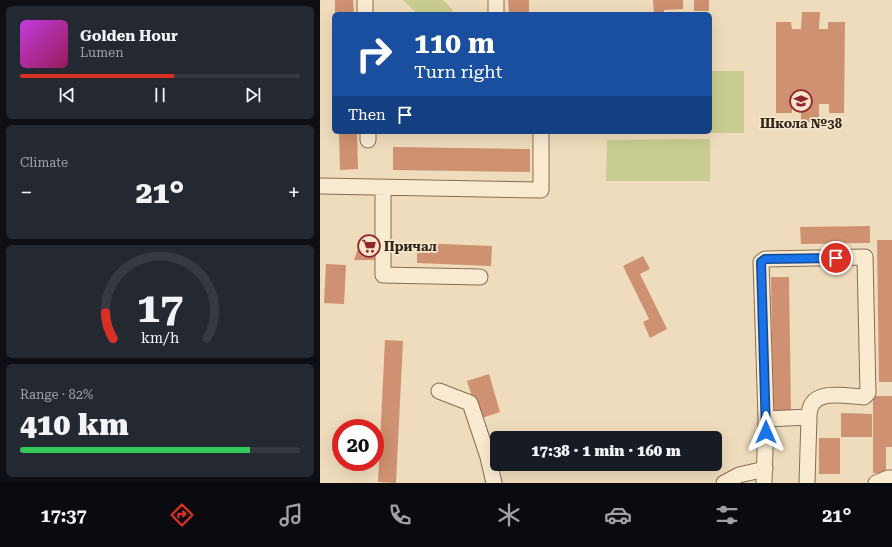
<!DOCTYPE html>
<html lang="en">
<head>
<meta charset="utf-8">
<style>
  body { margin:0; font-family:"Roboto Serif",serif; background:#242831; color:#f1f3f6; height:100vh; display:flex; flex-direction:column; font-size:15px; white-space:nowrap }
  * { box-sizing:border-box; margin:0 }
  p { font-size:13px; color:#9ea1a6 }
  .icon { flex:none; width:22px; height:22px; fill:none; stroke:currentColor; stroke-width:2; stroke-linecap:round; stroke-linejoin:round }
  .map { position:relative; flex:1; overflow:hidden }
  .drawer { display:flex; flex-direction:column; gap:6px; padding:6px; background:#0d0f14; width:320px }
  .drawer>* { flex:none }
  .banner { position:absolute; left:12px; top:12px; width:380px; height:122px; border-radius:6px; box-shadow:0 4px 16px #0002; background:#1a4fa0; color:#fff; overflow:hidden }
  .speed { position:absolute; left:12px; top:419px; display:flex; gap:8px; font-size:20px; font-weight:700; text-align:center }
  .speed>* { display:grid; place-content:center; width:52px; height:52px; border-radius:50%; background:#171b24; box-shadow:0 4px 16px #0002; line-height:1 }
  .speed .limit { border:6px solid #d22; background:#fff; color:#111 }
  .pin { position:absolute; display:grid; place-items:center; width:34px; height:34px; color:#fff; margin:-17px; border:2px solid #fff; border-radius:50%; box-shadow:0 1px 4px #0007 }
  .me { position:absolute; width:44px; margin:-22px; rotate:0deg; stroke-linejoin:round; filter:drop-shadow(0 0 3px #0008) }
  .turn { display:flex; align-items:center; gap:14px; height:84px; padding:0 16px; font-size:18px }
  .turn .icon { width:52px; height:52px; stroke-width:2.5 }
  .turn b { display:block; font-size:28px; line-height:34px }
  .then { display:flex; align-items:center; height:38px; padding:0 16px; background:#0003; gap:8px; font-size:15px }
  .big { font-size:30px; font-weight:800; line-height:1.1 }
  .drawer .tile { flex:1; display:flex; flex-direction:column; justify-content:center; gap:6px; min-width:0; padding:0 14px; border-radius:6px; background:#242831 }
  .drawer .dial { align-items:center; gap:0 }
  .dial svg { height:104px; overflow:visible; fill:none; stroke:#363941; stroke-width:7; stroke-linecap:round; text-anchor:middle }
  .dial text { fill:#f1f3f6; stroke:none }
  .song { display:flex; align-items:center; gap:12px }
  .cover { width:48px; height:48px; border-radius:6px; background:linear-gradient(135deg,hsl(290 70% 55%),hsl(330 70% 35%)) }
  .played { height:4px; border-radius:2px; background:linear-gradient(90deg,#d93025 55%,#363941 55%) }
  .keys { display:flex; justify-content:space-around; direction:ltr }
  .heat { display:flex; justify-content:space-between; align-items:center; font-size:22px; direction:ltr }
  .charge { height:6px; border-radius:3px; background:linear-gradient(90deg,#34c759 82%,#363941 0) }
  .trip { position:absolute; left:170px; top:431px; width:232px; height:40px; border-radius:6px; background:#171b24; box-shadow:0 4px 16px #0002; font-weight:800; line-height:40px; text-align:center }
  .tabs { display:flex; height:64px; justify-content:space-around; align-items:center; background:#090b0e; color:#9ea1a6 }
  .tabs .icon { width:28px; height:28px }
  .tabs .selected { color:#d93025 }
  .tabs b { font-size:18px; color:#f1f3f6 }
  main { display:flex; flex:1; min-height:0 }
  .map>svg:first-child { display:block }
  .green { fill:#cacd91 }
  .building { fill:#ce9171 }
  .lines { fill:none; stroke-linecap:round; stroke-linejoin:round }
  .minor-casing { stroke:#876c56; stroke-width:17 }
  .minor { stroke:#faead0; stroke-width:15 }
  .route-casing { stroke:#114b97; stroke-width:10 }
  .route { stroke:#1a73e8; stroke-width:7 }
  .labels { text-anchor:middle; stroke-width:3.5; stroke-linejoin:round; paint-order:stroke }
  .poi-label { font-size:13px; font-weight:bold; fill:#35261b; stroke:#f6e7cc }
</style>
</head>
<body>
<main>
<section class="drawer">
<div class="tile">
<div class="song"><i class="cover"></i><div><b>Golden Hour</b><p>Lumen</p></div></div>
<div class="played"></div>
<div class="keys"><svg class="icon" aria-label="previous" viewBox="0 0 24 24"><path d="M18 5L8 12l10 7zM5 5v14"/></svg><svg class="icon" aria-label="pause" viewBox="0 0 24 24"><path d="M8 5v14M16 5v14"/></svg><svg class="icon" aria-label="next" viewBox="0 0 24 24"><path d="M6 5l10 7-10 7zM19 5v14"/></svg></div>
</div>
<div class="tile"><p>Climate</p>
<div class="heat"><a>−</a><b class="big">21°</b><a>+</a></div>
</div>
<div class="tile dial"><svg viewBox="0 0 100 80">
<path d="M14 69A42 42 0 1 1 86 69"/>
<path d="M14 69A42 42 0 0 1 8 49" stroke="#d93025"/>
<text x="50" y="56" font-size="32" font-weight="700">17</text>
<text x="50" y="72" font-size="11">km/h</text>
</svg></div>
<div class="tile"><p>Range · 82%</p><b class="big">410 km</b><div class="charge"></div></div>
</section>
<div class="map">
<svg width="572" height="483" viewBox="0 0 572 483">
  <rect width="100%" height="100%" fill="#efdcbc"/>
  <!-- green -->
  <path class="green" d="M 83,0 L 123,0 L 133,10 L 130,14 L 98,14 Z
    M 390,71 L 424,71 L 424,133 L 278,133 L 278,132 L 390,132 Z
    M 390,139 L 390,181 L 286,181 L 287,140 Z"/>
  <!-- building -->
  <path class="building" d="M 15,0 L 33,0 L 34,14 L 15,14 Z
    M 188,0 L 209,0 L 209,14 L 189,14 Z
    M 333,0 L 363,0 L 363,9 L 344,10 L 344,14 L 334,14 Z
    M 374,0 L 389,0 L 389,11 L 374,11 Z
    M 482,12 L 500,12 L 499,29 L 508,29 L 508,22 L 525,22 L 524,113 L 509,113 L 509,104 L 499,104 L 499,122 L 481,122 L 481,103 L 472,103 L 472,113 L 456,113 L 456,22 L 471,22 L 472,29 L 481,29 Z
    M 19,132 L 37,132 L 38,169 L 20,170 Z
    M 73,147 L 210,149 L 210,172 L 73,170 Z
    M 550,226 L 550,243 L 481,244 L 480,227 Z
    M 557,240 L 572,240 L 572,382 L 559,382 Z
    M 40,242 L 57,242 L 56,260 L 34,260 Z
    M 97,243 L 172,246 L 171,266 L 97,263 Z
    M 323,256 L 330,269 L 320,274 L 347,329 L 330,338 L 323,322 L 329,319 L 303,266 Z
    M 6,264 L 26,265 L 24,304 L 4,303 Z
    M 451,277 L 469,277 L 471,414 L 453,414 Z
    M 65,340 L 83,341 L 76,483 L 58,482 Z
    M 169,374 L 180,412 L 159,419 L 147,381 Z
    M 553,396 L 572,396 L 572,447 L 566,447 L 566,473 L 553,473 Z
    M 521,413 L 552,414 L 552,437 L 521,437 Z
    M 499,438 L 520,438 L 520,474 L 499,474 Z"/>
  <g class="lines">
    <!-- minor casing -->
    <g class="minor-casing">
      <path id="minor" d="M 45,0 L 45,14
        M 176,0 L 176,14
        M 48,132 L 48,140
        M 0,186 L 221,190 L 221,132
        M 63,187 L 63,275 L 160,277
        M 119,391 L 150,403 L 168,457 L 174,483
        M 404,483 L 419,475 L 445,469
        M 444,483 L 446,419
        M 487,483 L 489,417 C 489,387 523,396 544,397 L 548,393 L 545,257 L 445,259 L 441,262 L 446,419 L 489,417
        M 556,483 L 568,478 L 572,478"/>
    </g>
    <!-- minor -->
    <use href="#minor" class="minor"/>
  </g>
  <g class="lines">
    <!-- route casing -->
    <g class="route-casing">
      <path id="route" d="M 446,432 L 441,262 L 445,259 L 516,258"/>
    </g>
    <!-- route -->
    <use href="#route" class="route"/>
  </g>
  <!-- icons -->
  <defs>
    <g id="school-ring" transform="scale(1.15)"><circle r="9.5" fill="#f6e7cc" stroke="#97242d" stroke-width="1.5"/><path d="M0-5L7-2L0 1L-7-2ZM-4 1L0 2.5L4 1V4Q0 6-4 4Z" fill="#97242d"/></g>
    <g id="supermarket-ring" transform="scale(1.15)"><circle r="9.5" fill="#f6e7cc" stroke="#97242d" stroke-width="1.5"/><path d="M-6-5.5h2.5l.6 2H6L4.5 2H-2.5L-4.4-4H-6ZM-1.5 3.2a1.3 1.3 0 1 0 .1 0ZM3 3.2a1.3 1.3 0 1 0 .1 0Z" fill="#97242d"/></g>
  </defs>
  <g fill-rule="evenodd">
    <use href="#school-ring" x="481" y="101"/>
    <use href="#supermarket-ring" x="49" y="246"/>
  </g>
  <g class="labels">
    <!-- poi labels -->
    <g class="poi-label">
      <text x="481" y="128">Школа №38</text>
      <text x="64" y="251" text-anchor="start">Причал</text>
    </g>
  </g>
</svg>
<div class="speed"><div class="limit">20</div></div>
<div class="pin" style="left:516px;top:258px;background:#d93025"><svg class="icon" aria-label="arrive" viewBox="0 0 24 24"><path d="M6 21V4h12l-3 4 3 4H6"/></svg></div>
<svg class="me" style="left:446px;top:432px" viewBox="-20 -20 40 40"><path d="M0-17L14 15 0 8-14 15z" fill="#1a73e8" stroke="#fff" stroke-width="4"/></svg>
<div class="trip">17:38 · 1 min · 160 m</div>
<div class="banner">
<div class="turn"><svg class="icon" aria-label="right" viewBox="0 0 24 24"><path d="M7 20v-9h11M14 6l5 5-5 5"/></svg><div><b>110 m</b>Turn right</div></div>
<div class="then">Then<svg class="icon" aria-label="arrive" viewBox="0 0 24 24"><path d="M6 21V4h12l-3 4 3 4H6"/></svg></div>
</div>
</div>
</main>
<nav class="tabs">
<b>17:37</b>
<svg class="icon selected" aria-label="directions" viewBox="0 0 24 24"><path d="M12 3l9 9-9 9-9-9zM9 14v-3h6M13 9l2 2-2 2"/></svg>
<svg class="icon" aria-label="music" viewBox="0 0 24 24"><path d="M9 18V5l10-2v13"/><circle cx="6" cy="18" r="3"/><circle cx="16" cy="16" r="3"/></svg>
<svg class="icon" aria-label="phone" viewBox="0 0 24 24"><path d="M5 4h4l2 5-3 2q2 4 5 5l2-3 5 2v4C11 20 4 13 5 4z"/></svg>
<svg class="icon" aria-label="climate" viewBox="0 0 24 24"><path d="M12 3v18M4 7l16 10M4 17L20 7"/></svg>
<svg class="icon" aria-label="car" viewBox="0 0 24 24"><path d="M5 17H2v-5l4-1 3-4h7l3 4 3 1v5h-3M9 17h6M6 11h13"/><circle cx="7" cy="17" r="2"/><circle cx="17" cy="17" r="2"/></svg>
<svg class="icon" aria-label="filters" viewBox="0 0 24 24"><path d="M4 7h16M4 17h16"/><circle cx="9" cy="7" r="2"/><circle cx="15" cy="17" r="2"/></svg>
<b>21°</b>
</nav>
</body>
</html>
